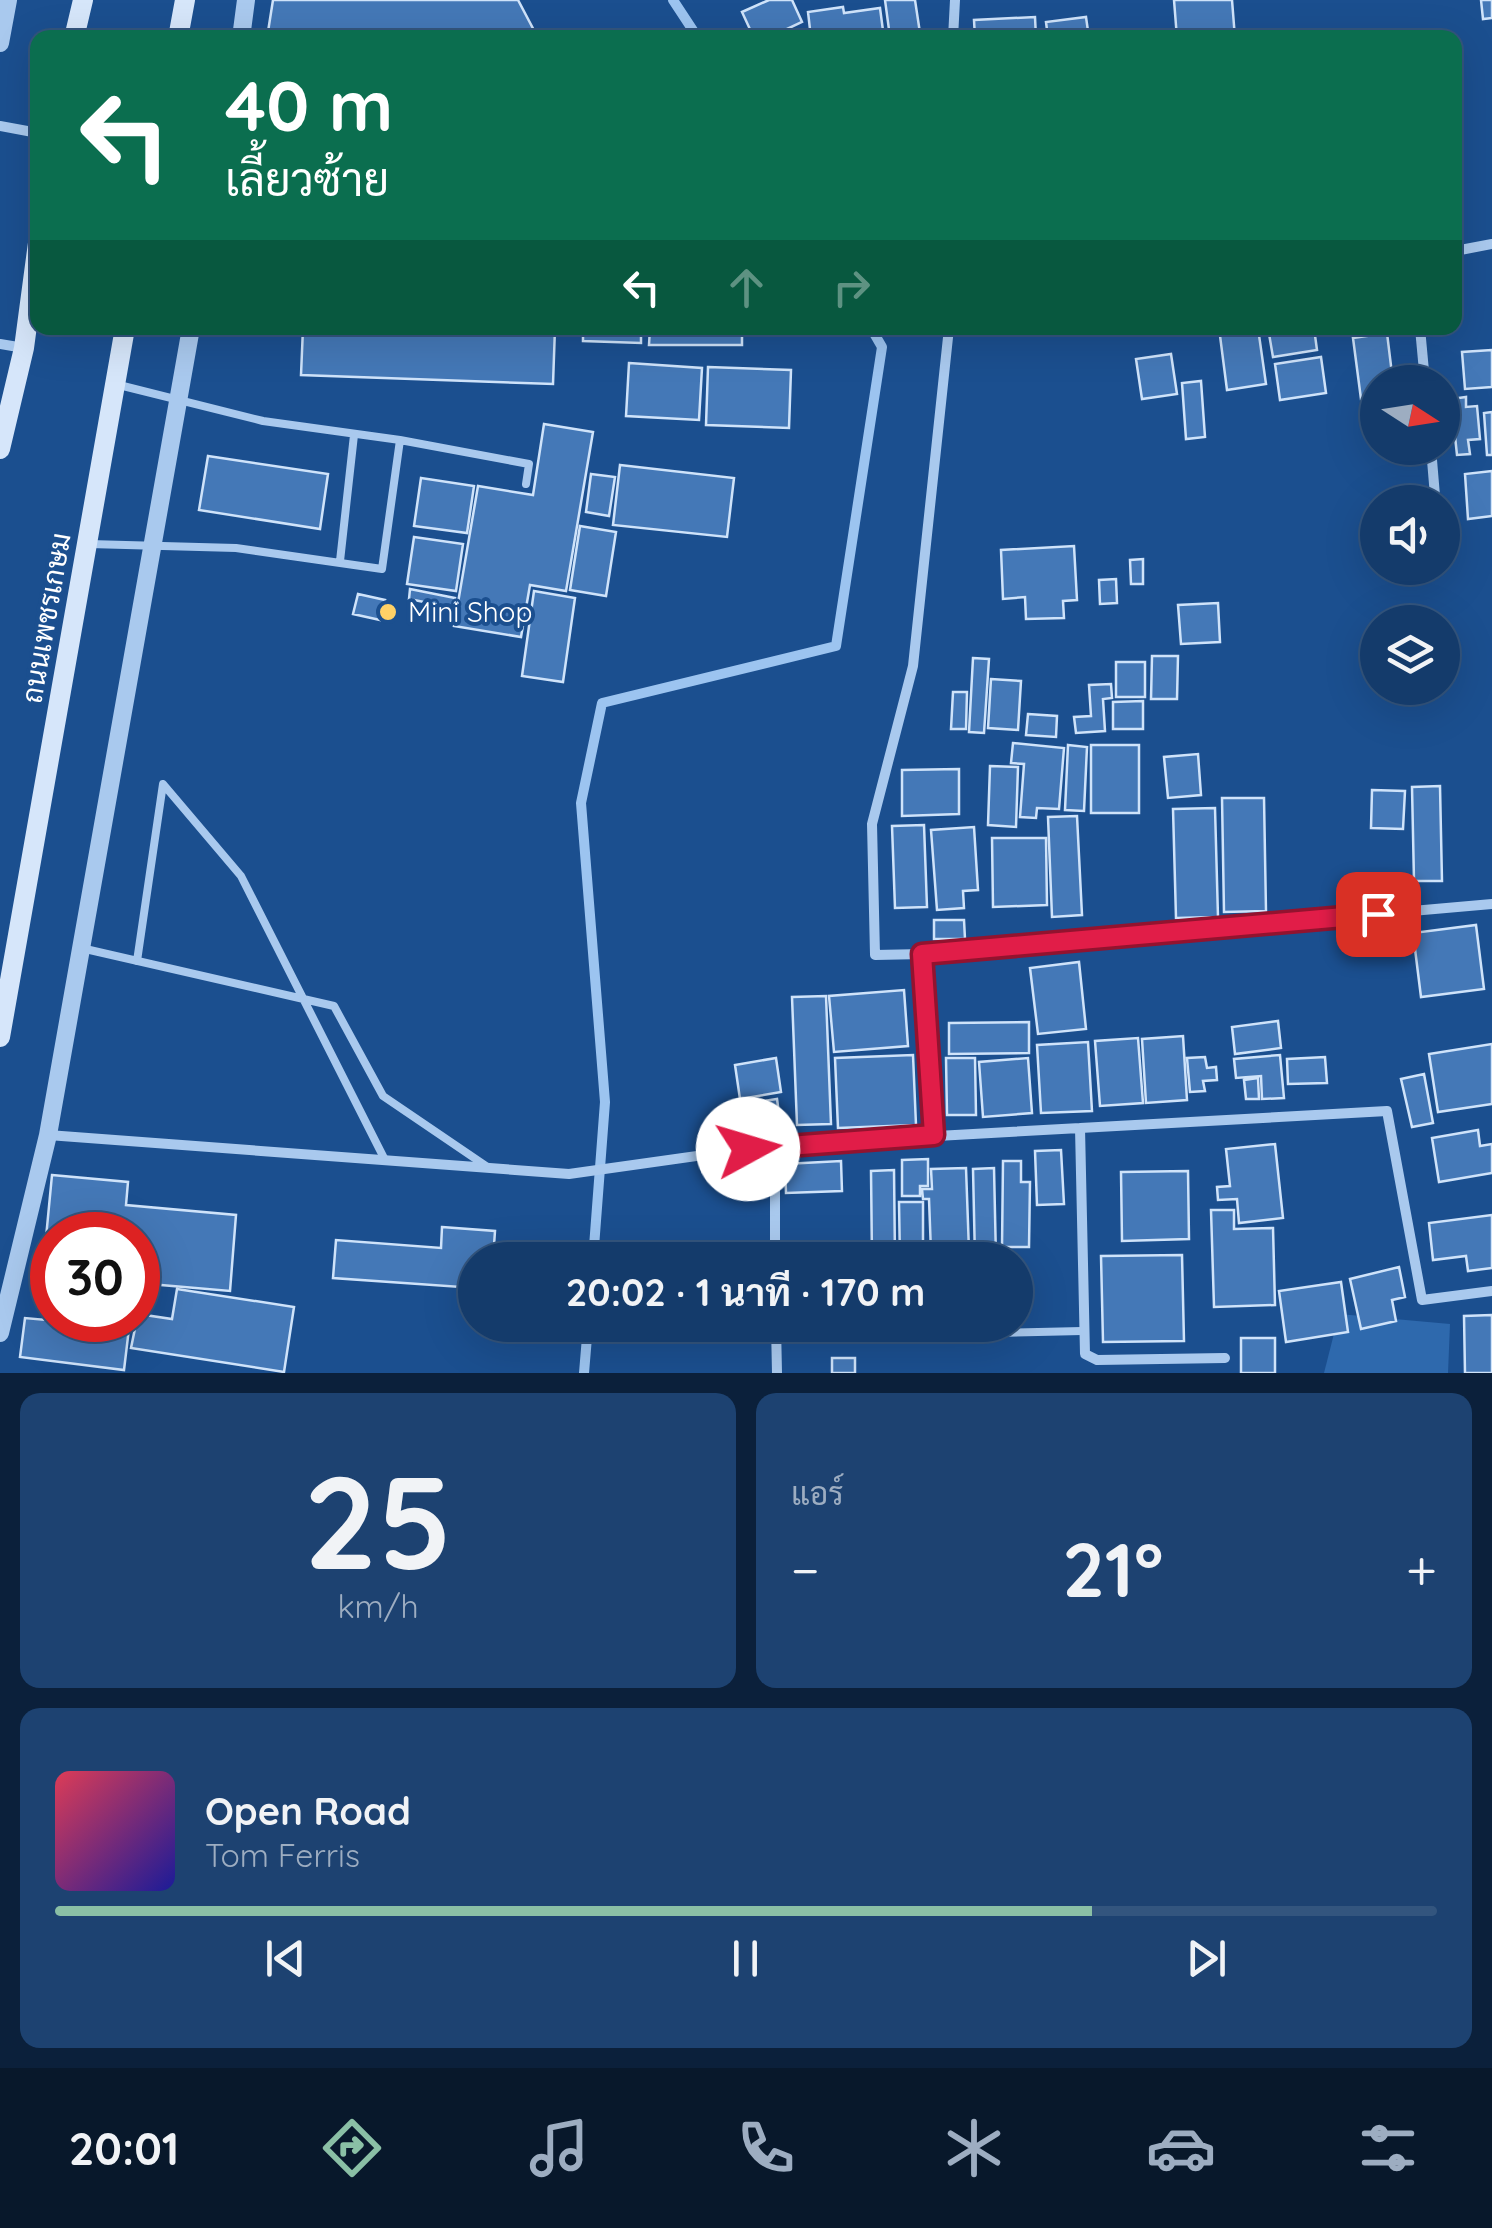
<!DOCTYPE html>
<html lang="th">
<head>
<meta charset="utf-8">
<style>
  body { margin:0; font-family:Quicksand,Sarabun,sans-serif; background:#1d4271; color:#f1f3f6; height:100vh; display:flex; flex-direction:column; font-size:38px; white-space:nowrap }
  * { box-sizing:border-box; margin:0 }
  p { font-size:32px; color:#9dadc1 }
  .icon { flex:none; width:55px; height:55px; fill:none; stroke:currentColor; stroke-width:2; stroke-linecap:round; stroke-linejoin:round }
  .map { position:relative; height:1373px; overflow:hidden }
  .panel { display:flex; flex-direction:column; gap:20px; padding:20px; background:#0b203b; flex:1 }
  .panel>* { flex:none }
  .hud { position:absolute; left:30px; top:30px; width:1432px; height:305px; border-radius:20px; box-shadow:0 10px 40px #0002,0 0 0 2px #33557e; background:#0b6e4f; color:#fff; overflow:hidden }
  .needle { width:65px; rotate:102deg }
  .controls { position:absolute; left:1360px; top:365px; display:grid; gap:20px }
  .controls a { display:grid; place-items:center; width:100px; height:100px; border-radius:50%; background:#143b6b; box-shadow:0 10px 40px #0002,0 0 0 2px #33557e; font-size:50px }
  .speed { position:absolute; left:30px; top:1212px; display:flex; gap:20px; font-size:50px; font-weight:700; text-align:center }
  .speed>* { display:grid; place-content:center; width:130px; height:130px; border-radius:50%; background:#143b6b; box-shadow:0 10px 40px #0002,0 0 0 2px #33557e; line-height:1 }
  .speed .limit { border:15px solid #d22; background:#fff; color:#111 }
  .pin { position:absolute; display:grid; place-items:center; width:85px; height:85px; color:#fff; margin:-42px; border-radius:20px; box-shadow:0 5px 15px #0006 }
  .me { position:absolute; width:110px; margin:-55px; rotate:84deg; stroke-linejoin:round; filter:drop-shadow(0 0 8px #0008) }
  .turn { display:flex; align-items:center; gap:35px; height:210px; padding:0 30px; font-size:45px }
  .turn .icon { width:130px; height:130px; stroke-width:2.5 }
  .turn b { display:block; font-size:70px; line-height:85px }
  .lanes { display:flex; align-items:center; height:95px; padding:0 30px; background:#0003; justify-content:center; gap:50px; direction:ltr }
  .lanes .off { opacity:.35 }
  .big { font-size:75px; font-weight:700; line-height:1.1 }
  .panel .tile { flex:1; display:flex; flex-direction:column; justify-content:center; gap:15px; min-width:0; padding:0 35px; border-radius:20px; background:#1d4271 }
  .panel .dial { align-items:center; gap:0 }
  .dial b { font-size:130px; line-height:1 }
  .song { display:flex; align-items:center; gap:30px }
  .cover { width:120px; height:120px; border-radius:15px; background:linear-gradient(135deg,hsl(350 70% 55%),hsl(240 70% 35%)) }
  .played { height:10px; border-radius:5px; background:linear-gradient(90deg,#8abfa5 75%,#33557e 75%) }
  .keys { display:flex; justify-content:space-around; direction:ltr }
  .heat { display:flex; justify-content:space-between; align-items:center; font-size:55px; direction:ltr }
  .panel .tiles { flex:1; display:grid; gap:20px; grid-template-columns:1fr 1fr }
  .tile:last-child { grid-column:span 2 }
  .trip { position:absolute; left:458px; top:1242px; width:575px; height:100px; border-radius:50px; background:#143b6b; box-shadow:0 10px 40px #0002,0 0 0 2px #33557e; font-weight:700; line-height:100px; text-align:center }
  .menu { display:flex; height:160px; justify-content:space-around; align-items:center; background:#08182b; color:#9dadc1 }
  .menu .icon { width:70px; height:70px }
  .menu .selected { color:#8abfa5 }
  .menu b { font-size:45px; color:#f1f3f6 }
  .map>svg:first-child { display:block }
  .green { fill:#2e69ad }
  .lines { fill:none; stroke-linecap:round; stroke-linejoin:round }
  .stream { stroke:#9cc4f0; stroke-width:10 }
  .building { fill:#4478b7; stroke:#cfe3fa; stroke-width:2.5 }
  .service { stroke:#a9c9ee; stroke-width:8 }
  .minor { stroke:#a9c9ee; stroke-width:10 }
  .tertiary { stroke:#a9c9ee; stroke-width:18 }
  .secondary { stroke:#d6e6fa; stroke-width:20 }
  .route-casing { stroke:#92132f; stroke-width:25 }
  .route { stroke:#e11d48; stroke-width:18 }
  .poi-dot { fill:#ffd166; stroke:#1b4f8f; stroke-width:4 }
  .labels { text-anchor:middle; stroke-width:8; stroke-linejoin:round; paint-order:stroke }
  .poi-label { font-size:28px; fill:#fff; stroke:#1b4f8f; text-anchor:start }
  .street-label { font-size:28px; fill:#fff; stroke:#1b4f8f }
</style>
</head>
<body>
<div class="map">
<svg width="1492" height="1373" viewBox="0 0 1492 1373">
  <rect width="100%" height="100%" fill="#1b4f8f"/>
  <!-- green -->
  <path class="green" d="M 1339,1314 L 1450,1324 L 1448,1373 L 1324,1373 Z"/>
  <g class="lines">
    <!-- stream -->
    <path class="stream" d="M 673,0 L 698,38
      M 593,1260 L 605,1102 L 581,803 L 602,703 L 836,646 L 882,347 L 871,328
      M 584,1373 L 588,1325"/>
  </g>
  <!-- building -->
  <path class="building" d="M 273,0 L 518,0 L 538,38 L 267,38 Z
    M 769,0 L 792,0 L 802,22 L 768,38 L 754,38 L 742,12 Z
    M 885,0 L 915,0 L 920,33 L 890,37 Z
    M 1174,0 L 1232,0 L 1235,38 L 1177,38 Z
    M 1481,0 L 1492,0 L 1492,18 L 1483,19 Z
    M 843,7 L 844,13 L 880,8 L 884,38 L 811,38 L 808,12 Z
    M 1035,17 L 1036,38 L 975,38 L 974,20 Z
    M 1086,17 L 1089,38 L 1048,38 L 1046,22 Z
    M 303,328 L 555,328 L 553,384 L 301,375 Z
    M 583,328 L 641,328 L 641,343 L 583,341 Z
    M 650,328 L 742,328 L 742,345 L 649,345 Z
    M 1219,328 L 1258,328 L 1266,384 L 1227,390 Z
    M 1268,328 L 1314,328 L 1317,350 L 1273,357 Z
    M 1387,333 L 1393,382 L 1378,382 L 1378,397 L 1361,399 L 1353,338 Z
    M 1492,350 L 1492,387 L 1465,389 L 1462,352 Z
    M 1171,354 L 1177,394 L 1142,399 L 1136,359 Z
    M 1321,357 L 1326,393 L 1280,400 L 1275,364 Z
    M 629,363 L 702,368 L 699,420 L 626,416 Z
    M 708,367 L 791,370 L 789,428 L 706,425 Z
    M 1201,381 L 1205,437 L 1186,439 L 1182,383 Z
    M 1466,397 L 1466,407 L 1477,406 L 1480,439 L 1468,440 L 1470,454 L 1457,455 L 1451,399 Z
    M 1492,412 L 1492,455 L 1487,455 L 1484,413 Z
    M 544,424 L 593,432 L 566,591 L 530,585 L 521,637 L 454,626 L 478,486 L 533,495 Z
    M 208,456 L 328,474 L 320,529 L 199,510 Z
    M 620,465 L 734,478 L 727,537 L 613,525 Z
    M 1492,471 L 1492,516 L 1468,519 L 1465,474 Z
    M 591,474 L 615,477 L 609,516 L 586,512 Z
    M 421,478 L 474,486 L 467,533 L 414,526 Z
    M 580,526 L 616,532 L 606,596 L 570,590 Z
    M 414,537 L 463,544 L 456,591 L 407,584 Z
    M 1074,546 L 1077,600 L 1063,601 L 1064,618 L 1026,619 L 1025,597 L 1003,599 L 1001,550 Z
    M 1143,559 L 1143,584 L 1131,584 L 1130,560 Z
    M 1116,579 L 1117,603 L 1100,604 L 1099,580 Z
    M 410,589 L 455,598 L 454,608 L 409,599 Z
    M 534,591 L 575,598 L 563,682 L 522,676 Z
    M 358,594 L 385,600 L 380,620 L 353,614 Z
    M 1218,603 L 1220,642 L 1181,644 L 1178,605 Z
    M 1152,656 L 1178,656 L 1177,699 L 1151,699 Z
    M 973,658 L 989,659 L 984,733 L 969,732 Z
    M 1116,662 L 1145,662 L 1145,697 L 1116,697 Z
    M 991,679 L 1021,681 L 1018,730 L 988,728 Z
    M 1111,684 L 1112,698 L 1103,699 L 1105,731 L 1076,733 L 1074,717 L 1091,716 L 1089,685 Z
    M 953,692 L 967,692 L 966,729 L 951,729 Z
    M 1143,701 L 1143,729 L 1113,729 L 1113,702 Z
    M 1028,714 L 1057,716 L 1056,737 L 1026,735 Z
    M 1013,743 L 1064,748 L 1059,809 L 1037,808 L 1036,818 L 1020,817 L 1024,764 L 1011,763 Z
    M 1068,745 L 1087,747 L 1084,811 L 1065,810 Z
    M 1091,745 L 1139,745 L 1139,813 L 1091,813 Z
    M 1198,754 L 1201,795 L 1168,798 L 1164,757 Z
    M 990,766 L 1018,767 L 1016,827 L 988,825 Z
    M 959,769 L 959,814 L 902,816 L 902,770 Z
    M 1440,786 L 1442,881 L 1414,881 L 1412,787 Z
    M 1372,790 L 1405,791 L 1403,829 L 1371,828 Z
    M 1222,798 L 1264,798 L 1266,911 L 1224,912 Z
    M 1215,808 L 1218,917 L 1176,918 L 1173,809 Z
    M 1077,816 L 1082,915 L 1052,917 L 1048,817 Z
    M 924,825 L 927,907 L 895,908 L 892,826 Z
    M 974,827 L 978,890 L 963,891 L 964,908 L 937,910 L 931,830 Z
    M 992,838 L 1046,838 L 1047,905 L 993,907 Z
    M 934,920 L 964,920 L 965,939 L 934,939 Z
    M 1476,925 L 1484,989 L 1421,997 L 1413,933 Z
    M 1079,962 L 1086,1029 L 1038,1034 L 1030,968 Z
    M 904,990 L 908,1046 L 834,1052 L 829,996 Z
    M 826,996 L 831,1124 L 797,1125 L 792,997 Z
    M 1278,1021 L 1281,1048 L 1235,1054 L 1232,1027 Z
    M 1029,1022 L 1029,1053 L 949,1054 L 949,1023 Z
    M 1183,1036 L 1187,1100 L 1146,1103 L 1142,1039 Z
    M 1138,1038 L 1143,1103 L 1100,1106 L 1095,1041 Z
    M 1088,1042 L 1092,1111 L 1041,1113 L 1037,1045 Z
    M 1492,1044 L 1492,1104 L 1438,1112 L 1429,1054 Z
    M 913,1055 L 916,1125 L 838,1128 L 835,1058 Z
    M 1280,1055 L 1284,1098 L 1262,1099 L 1261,1076 L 1236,1078 L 1234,1059 Z
    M 1205,1057 L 1207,1068 L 1216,1067 L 1217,1080 L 1203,1081 L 1205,1091 L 1190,1092 L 1187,1058 Z
    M 1325,1057 L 1327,1083 L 1288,1084 L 1287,1059 Z
    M 776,1058 L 781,1092 L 740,1099 L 735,1065 Z
    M 946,1058 L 975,1058 L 976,1115 L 947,1115 Z
    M 1028,1058 L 1032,1113 L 983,1117 L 979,1062 Z
    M 1424,1074 L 1433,1123 L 1412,1127 L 1401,1079 Z
    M 1258,1078 L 1259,1099 L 1246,1099 L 1244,1080 Z
    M 777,1099 L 781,1128 L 753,1132 L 749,1103 Z
    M 745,1103 L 750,1136 L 734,1138 L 729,1106 Z
    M 1478,1130 L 1480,1146 L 1492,1144 L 1492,1173 L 1439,1182 L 1432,1138 Z
    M 1275,1144 L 1283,1218 L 1239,1223 L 1237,1199 L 1218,1200 L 1217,1187 L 1230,1186 L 1226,1149 Z
    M 1061,1150 L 1064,1204 L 1037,1205 L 1035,1151 Z
    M 928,1159 L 928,1186 L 920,1186 L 920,1196 L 902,1196 L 902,1160 Z
    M 841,1161 L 842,1191 L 786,1193 L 785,1164 Z
    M 1003,1161 L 1021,1161 L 1021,1182 L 1030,1182 L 1029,1247 L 1002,1247 Z
    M 966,1168 L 969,1251 L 931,1252 L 929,1199 L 923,1199 L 922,1189 L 932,1189 L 931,1169 Z
    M 994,1168 L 996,1259 L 975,1259 L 973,1169 Z
    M 894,1170 L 895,1259 L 872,1259 L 871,1171 Z
    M 1188,1171 L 1189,1239 L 1122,1241 L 1121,1172 Z
    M 52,1175 L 128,1182 L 126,1205 L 236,1215 L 230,1291 L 138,1283 L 138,1235 L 52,1235 L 52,1270 L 43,1269 Z
    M 899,1202 L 923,1202 L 923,1260 L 900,1260 Z
    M 1211,1210 L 1234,1210 L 1234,1229 L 1273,1228 L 1275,1305 L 1214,1307 Z
    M 1492,1215 L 1492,1268 L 1468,1271 L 1466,1256 L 1433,1260 L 1429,1223 Z
    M 442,1227 L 495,1231 L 493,1260 L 475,1260 L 475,1288 L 333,1278 L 336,1240 L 441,1248 Z
    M 1182,1255 L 1184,1341 L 1103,1342 L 1101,1256 Z
    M 1399,1267 L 1405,1297 L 1392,1300 L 1396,1321 L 1361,1329 L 1350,1279 Z
    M 51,1277 L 52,1320 L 130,1320 L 124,1370 L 20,1357 L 25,1318 L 46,1320 Z
    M 1341,1282 L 1348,1332 L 1286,1342 L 1279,1291 Z
    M 177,1289 L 294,1307 L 284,1372 L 131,1348 L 138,1314 L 172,1319 Z
    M 1492,1315 L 1492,1373 L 1465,1373 L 1464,1316 Z
    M 1241,1338 L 1275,1338 L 1275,1373 L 1241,1373 Z
    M 832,1358 L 855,1358 L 855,1373 L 832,1373 Z"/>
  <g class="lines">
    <!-- service -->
    <path class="service" d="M 400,440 L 529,464 L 526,484
      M 89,544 L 236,548 L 382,569 L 400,440 L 263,421 L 119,385
      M 340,561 L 354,435
      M 81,948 L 334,1006 L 383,1096 L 489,1168
      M 137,961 L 163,784 L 241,876 L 385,1160
      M 856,1336 L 1082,1331"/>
    <!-- minor -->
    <path class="minor" d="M 953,38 L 955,0
      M 0,126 L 38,133
      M 1455,251 L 1492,244
      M 1420,328 L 1425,382
      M 0,344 L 24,348
      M 1431,448 L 1435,496
      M 923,954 L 1492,904
      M 1080,1128 L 1085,1354 L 1097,1360 L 1225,1358
      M 48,1135 L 569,1174 L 775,1145 L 1387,1111 L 1422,1300 L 1492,1291
      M 935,1135 L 923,954 L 875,955 L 872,824 L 913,666 L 949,328
      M 775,1145 L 775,1260
      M 776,1325 L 777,1373"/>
    <!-- tertiary -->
    <path class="tertiary" d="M 241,38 L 246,0
      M 0,43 L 8,0
      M 0,1333 L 48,1135 L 191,328"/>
    <!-- secondary -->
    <path class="secondary" d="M 74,38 L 83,0
      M 178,38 L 185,0
      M 0,449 L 24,348 L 38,243
      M 0,1037 L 125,328"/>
  </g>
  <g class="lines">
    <!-- route casing -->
    <g class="route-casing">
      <path id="route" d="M 748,1149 L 934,1135 L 922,954 L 1378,914"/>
    </g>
    <!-- route -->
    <use href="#route" class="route"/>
  </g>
  <!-- markers -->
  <circle class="poi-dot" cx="388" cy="612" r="10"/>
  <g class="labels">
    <!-- poi labels -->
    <g class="poi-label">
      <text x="408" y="622">Mini Shop</text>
    </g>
    <!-- street labels -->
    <g class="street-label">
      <text transform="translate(46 618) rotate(-80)" y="10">ถนนเพชรเกษม</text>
    </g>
  </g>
</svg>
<div class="controls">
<a><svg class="needle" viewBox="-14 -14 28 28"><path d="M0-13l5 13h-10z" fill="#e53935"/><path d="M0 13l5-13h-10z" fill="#9dadc1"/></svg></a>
<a><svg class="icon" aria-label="sound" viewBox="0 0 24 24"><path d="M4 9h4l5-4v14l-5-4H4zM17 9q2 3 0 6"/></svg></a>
<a><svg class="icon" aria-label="layers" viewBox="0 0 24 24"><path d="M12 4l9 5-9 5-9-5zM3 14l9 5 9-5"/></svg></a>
</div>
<div class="speed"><div class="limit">30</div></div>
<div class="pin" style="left:1378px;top:914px;background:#d93025"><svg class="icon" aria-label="arrive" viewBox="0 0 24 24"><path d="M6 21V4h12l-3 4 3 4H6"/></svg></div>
<svg class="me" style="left:748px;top:1149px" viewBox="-20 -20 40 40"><circle r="19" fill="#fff"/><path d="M0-13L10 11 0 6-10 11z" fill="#e11d48"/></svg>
<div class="trip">20:02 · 1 นาที · 170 m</div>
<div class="hud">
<div class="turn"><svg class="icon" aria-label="left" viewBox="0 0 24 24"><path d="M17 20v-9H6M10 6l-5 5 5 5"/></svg><div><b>40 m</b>เลี้ยวซ้าย</div></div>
<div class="lanes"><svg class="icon" aria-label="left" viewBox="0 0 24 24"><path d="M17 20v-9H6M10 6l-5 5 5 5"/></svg><svg class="icon off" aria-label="ahead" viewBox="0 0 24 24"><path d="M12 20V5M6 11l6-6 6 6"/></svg><svg class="icon off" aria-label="right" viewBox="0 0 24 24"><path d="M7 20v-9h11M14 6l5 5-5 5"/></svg></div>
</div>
</div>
<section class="panel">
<div class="tiles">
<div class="tile dial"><b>25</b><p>km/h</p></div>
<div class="tile"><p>แอร์</p>
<div class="heat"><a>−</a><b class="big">21°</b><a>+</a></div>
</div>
<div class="tile">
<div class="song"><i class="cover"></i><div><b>Open Road</b><p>Tom Ferris</p></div></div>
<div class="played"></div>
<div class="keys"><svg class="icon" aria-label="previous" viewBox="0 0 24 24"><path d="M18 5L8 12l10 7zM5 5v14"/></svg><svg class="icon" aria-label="pause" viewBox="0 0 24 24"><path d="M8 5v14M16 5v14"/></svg><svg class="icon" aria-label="next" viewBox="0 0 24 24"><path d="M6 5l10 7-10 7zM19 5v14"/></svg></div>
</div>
</div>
</section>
<nav class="menu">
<b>20:01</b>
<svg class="icon selected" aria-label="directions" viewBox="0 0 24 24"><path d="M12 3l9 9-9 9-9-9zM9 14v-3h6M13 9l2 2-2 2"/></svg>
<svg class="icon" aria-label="music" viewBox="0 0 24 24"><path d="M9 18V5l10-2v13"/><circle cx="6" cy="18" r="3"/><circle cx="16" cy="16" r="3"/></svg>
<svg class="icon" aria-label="phone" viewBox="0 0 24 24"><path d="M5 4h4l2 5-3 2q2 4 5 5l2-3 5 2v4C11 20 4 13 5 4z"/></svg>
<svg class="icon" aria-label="climate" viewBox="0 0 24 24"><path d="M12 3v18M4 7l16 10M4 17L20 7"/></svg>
<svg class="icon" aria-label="car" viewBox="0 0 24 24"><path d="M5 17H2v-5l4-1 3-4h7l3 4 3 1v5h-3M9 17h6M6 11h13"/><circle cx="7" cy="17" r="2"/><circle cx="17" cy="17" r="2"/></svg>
<svg class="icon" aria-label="filters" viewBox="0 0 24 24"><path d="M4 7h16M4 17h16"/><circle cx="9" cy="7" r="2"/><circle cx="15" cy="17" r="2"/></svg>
</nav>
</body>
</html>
